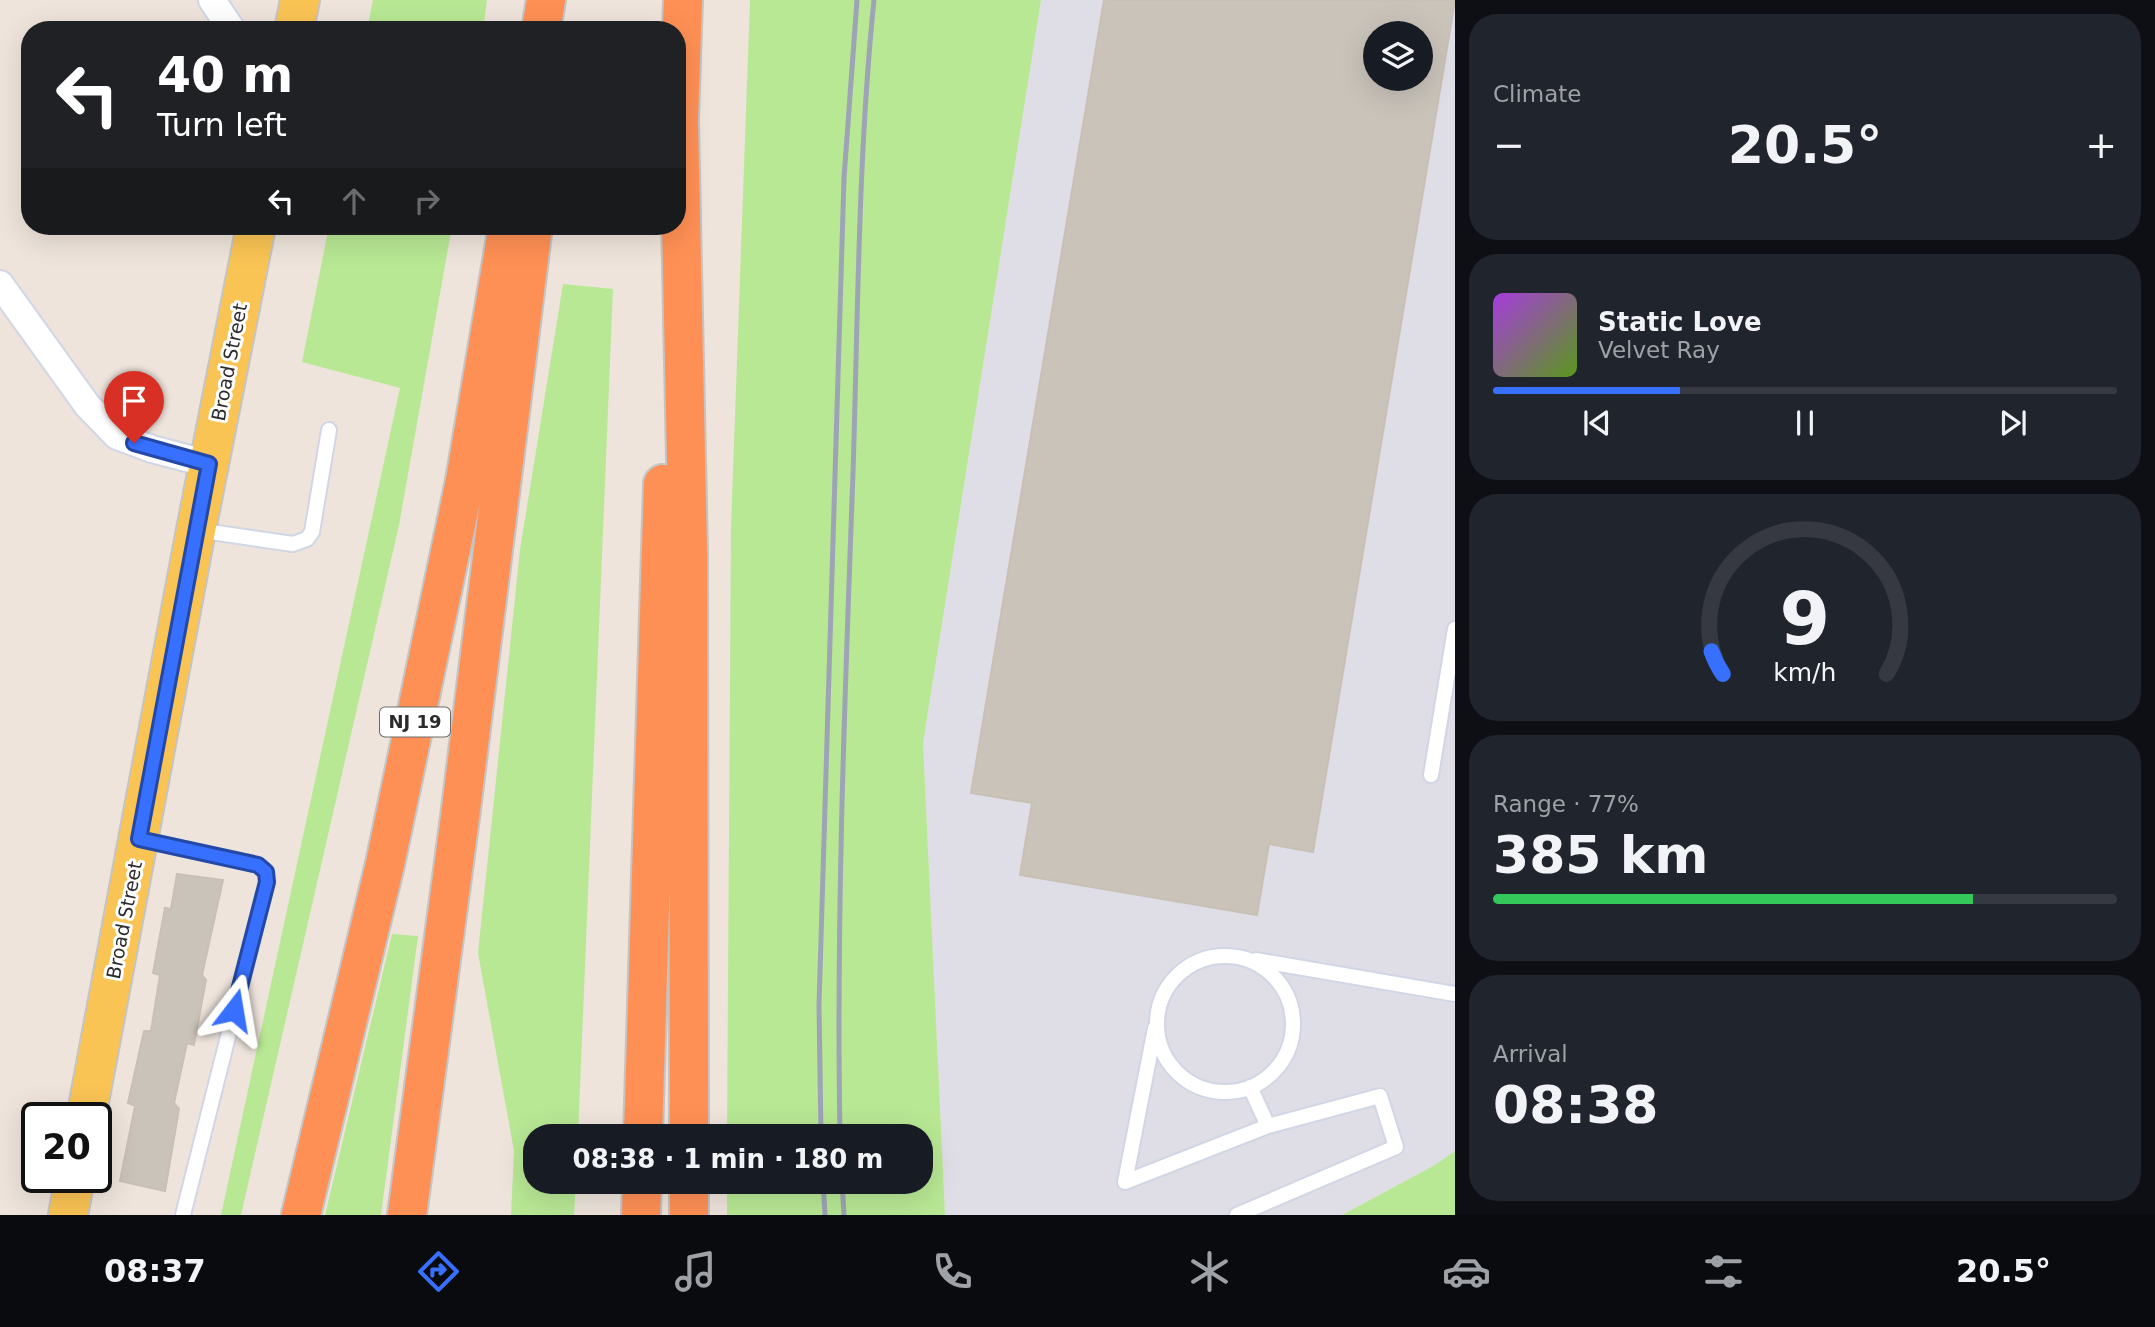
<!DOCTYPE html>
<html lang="en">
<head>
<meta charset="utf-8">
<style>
  body { margin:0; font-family:"DejaVu Sans",sans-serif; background:#20242c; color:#f1f3f6; height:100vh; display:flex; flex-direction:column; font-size:26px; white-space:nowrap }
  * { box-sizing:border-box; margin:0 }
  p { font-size:23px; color:#9ea1a6 }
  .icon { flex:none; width:38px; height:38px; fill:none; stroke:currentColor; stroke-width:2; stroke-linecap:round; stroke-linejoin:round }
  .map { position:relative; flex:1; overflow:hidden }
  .drawer { display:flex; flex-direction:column; gap:14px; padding:14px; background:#0d0f14; width:700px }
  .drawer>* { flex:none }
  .top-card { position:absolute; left:21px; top:21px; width:665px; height:214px; border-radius:28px; box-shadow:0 7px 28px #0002; background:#202124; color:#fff; overflow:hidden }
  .fabs { position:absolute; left:1363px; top:21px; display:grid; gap:14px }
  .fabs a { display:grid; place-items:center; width:70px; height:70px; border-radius:50%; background:#171b24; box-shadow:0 7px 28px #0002; font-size:35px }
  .speed { position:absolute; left:21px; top:1102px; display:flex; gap:14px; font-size:35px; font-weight:700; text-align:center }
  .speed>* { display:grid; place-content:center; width:91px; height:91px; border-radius:50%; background:#171b24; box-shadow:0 7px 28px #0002; line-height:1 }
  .speed .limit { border:4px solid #111; border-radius:10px; background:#fff; color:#111 }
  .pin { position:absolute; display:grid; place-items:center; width:60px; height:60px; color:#fff; margin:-72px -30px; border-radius:50% 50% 50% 0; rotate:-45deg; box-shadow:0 0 7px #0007 }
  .pin .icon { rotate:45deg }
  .me { position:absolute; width:77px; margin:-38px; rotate:14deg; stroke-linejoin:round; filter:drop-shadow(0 0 5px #0008) }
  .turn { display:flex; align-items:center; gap:24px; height:147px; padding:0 21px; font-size:32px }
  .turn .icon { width:91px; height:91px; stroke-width:2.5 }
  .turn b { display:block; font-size:49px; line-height:60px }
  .lanes { display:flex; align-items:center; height:66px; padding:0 21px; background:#0003; justify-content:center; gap:35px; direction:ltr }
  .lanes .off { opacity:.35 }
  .big { font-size:52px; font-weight:600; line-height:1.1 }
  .drawer .widget { flex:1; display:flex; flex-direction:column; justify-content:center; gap:10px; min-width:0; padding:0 24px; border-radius:28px; background:#20242c }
  .drawer .dial { align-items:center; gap:0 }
  .dial svg { height:182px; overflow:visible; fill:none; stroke:#363941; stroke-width:7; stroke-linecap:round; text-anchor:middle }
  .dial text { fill:#f1f3f6; stroke:none }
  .song { display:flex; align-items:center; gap:21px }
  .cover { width:84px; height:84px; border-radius:10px; background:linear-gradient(135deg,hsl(280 70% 55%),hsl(90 70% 35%)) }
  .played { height:7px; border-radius:4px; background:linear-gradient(90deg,#376fff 30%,#363941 30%) }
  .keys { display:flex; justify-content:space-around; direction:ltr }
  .heat { display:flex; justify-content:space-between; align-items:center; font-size:38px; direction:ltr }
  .charge { height:10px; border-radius:5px; background:linear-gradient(90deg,#34c759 77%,#363941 0) }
  .trip { position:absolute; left:523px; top:1124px; width:410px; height:70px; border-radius:28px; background:#171b24; box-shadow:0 7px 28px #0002; font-weight:600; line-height:70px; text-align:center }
  .menu { display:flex; height:112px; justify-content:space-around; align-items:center; background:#090b0e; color:#9ea1a6 }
  .menu .icon { width:49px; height:49px }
  .menu .current { color:#376fff }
  .menu b { font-size:32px; color:#f1f3f6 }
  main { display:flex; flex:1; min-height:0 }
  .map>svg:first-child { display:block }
  .industrial { fill:#dfdde6; fill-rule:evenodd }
  .green { fill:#b8e894 }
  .building { fill:#c9c3ba; stroke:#c9c0b5; stroke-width:2; fill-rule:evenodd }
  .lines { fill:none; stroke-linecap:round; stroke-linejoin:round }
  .service-casing { stroke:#d1d6e5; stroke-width:18 }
  .minor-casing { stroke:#d1d6e5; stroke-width:30 }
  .primary-casing { stroke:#c4c4c4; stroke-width:42 }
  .motorway-casing { stroke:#c4c4c4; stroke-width:42 }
  .service { stroke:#fff; stroke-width:14 }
  .minor { stroke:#fff; stroke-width:26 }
  .primary { stroke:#fac454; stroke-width:38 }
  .motorway { stroke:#ff9055; stroke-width:38 }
  .rail { stroke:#9ea4b6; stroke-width:5 }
  .route-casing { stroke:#2448a6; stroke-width:18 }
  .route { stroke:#376fff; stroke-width:12 }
  .labels { text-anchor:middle; stroke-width:6; stroke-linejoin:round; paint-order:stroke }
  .shield { fill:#fff; stroke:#6b6b6b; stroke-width:2 }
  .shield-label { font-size:18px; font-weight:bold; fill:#2b2b2b }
  .street-label { font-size:19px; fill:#2b2b2b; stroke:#fff }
</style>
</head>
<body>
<main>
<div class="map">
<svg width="1455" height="1215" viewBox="0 0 1455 1215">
  <rect width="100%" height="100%" fill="#eee4dc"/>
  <!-- industrial -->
  <path class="industrial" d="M 1041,0 L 1455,0 L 1455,1151 L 1435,1165 L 1342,1215 L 945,1215 L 923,743 ZM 1376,33 L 1421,33 L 1421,79 L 1376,79 Z"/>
  <!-- green -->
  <path class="green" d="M 373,0 L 487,0 L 483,30 L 367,30 Z
    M 750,0 L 1041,0 L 923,743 L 945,1215 L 727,1215 L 727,1181 L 920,1181 L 920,1136 L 727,1136 L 731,527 Z
    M 329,226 L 452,226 L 399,525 L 241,1215 L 221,1215 L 400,388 L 302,362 Z
    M 563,284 L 613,289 L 578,1136 L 536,1136 L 536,1181 L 576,1181 L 574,1215 L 511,1215 L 514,1151 L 478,953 L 520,550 Z
    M 392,934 L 418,936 L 381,1215 L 325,1215 Z
    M 1455,1151 L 1455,1215 L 1342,1215 L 1435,1165 Z"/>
  <!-- building -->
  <path class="building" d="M 1104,0 L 1455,0 L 1313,852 L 1269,844 L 1257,915 L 1020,875 L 1032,803 L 971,793 ZM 1376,33 L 1421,33 L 1421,79 L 1376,79 Z
    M 177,874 L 223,880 L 202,975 L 206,980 L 194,1045 L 187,1043 L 174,1103 L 179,1109 L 165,1191 L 120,1181 L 135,1106 L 128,1103 L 144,1031 L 151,1031 L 160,975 L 153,973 L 165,908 L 171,909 Z"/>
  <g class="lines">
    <!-- service casing -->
    <g class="service-casing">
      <path id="service" d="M 197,530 L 293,544 L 307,539 L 312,532 L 329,430
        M 1431,775 L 1455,629
        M 140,839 L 258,865 L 266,871 L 267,882 L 183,1215
        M1157 1024a68 68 0 1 1 136 0a68 68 0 1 1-136 0Z
        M 1256,960 L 1455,994
        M 1155,1028 L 1125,1182 L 1268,1126
        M 1237,1215 L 1396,1147 L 1380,1096 L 1268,1126 L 1250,1087"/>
    </g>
    <!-- minor casing -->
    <g class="minor-casing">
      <path id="minor" d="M 212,0 L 232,30
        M 0,284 L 87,405 L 117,436 L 152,449 L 209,464"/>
    </g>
    <!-- primary casing -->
    <g class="primary-casing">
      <path id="primary" d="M 294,30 L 300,0
        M 86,1118 L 196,530 L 256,226
        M 68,1215 L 75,1178"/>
    </g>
    <!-- motorway casing -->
    <g class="motorway-casing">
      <path id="motorway" d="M 541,30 L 546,0
        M 679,124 L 688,553 L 689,1136
        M 678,147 L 683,0
        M 643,1136 L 663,484
        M 301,1215 L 385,864 L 465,481 L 508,226
        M 407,1215 L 460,817 L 533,226
        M 641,1215 L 642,1181
        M 689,1215 L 689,1181"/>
    </g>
    <!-- service -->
    <use href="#service" class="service"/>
    <!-- minor -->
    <use href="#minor" class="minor"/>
    <!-- primary -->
    <use href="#primary" class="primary"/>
    <!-- motorway -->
    <use href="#motorway" class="motorway"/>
    <!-- rail -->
    <path class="rail" d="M 821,1136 L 819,1005 L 844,178 L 857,0
      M 840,1136 C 836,915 845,694 853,473 C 858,316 858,157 874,0
      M 823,1181 L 825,1215
      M 842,1181 L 844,1215"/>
  </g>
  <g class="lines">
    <!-- route casing -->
    <g class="route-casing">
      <path id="route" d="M 134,443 L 209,464 L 139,839 L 258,865 L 266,872 L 267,882 L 234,1010"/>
    </g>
    <!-- route -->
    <use href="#route" class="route"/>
  </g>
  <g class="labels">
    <!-- shield labels -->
    <rect class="shield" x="380" y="707.5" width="70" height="29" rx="5"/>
    <g class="shield-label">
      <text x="415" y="728">NJ 19</text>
    </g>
    <!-- street labels -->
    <g class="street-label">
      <text transform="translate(229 362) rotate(-79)" y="7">Broad Street</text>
      <text transform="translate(124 920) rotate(-79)" y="7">Broad Street</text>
    </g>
  </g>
</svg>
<div class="fabs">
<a><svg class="icon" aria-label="layers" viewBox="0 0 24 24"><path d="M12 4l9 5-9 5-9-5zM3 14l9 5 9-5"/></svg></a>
</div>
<div class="speed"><div class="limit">20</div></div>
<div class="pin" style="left:134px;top:443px;background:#d93025"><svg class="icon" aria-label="arrive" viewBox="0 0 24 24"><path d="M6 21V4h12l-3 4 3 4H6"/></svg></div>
<svg class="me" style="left:234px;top:1010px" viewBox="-20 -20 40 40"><path d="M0-17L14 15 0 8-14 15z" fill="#376fff" stroke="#fff" stroke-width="4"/></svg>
<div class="trip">08:38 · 1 min · 180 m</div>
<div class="top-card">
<div class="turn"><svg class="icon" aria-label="left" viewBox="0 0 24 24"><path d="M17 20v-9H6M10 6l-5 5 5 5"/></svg><div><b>40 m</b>Turn left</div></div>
<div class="lanes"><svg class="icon" aria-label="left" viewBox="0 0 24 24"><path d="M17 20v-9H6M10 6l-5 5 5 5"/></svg><svg class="icon off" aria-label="ahead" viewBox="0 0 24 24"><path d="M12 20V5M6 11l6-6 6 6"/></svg><svg class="icon off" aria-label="right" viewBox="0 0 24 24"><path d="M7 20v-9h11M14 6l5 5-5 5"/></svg></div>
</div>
</div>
<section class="drawer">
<div class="widget"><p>Climate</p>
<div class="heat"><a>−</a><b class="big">20.5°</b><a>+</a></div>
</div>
<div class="widget">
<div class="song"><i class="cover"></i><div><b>Static Love</b><p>Velvet Ray</p></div></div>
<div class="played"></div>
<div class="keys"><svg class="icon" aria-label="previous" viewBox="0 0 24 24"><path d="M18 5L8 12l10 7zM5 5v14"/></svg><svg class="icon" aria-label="pause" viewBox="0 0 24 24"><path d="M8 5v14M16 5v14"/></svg><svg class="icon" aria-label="next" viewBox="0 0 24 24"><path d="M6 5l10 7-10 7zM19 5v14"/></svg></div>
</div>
<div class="widget dial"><svg viewBox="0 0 100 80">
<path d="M14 69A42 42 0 1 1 86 69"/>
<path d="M14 69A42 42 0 0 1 9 59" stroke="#376fff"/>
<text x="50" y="56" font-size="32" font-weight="700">9</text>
<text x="50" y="72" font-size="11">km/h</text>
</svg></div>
<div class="widget"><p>Range · 77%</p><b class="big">385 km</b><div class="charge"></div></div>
<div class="widget"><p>Arrival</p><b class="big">08:38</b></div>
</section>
</main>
<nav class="menu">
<b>08:37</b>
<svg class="icon current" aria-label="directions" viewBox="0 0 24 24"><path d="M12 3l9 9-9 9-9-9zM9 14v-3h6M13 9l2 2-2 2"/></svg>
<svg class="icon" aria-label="music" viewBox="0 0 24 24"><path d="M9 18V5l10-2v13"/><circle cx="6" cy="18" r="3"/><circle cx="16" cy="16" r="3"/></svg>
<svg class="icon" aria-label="phone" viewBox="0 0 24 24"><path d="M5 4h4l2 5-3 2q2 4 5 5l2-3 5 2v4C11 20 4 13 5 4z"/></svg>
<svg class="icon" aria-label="climate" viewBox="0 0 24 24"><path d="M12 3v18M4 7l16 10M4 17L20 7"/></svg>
<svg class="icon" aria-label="car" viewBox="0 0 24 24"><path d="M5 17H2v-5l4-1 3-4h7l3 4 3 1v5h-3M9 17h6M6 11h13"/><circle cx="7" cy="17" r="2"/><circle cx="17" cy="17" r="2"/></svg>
<svg class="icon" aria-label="filters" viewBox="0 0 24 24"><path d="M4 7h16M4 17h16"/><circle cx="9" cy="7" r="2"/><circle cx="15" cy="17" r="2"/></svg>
<b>20.5°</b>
</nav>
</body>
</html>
